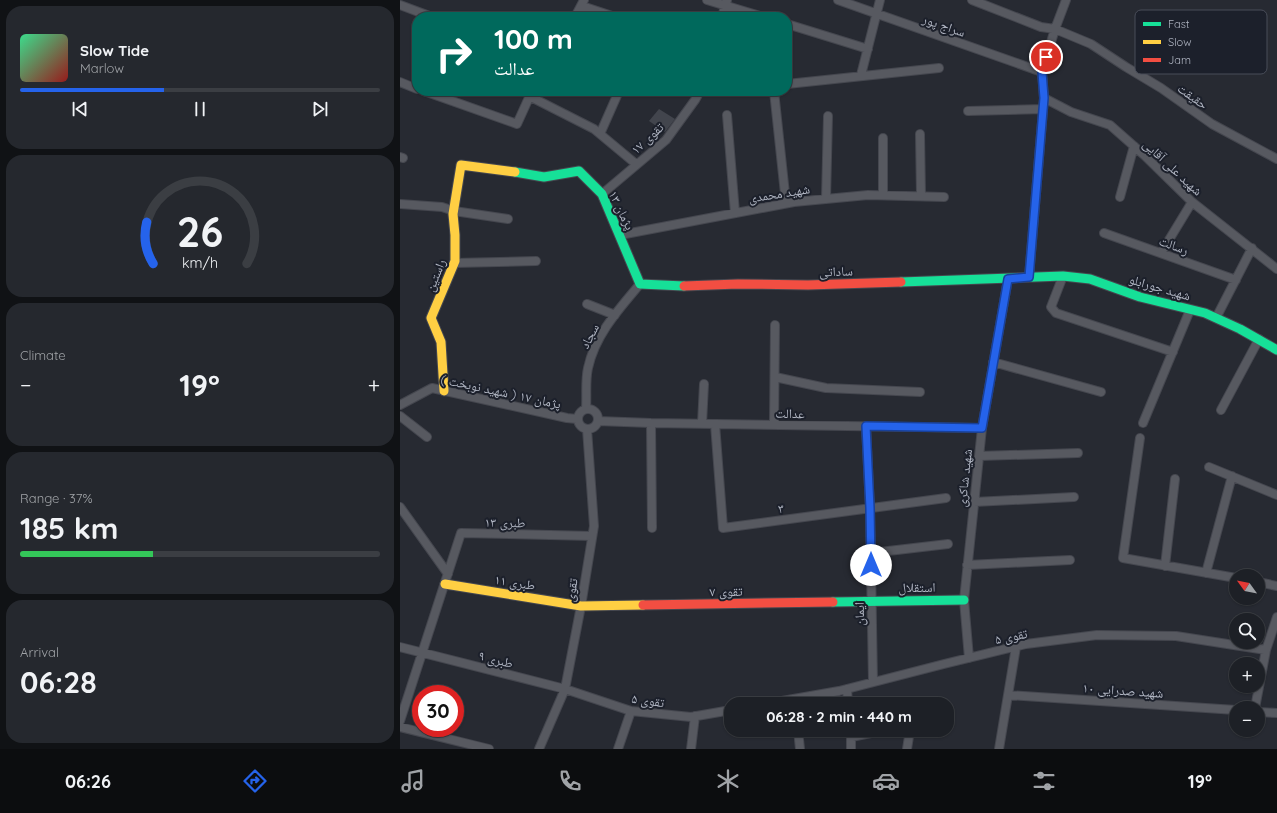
<!DOCTYPE html>
<html lang="en">
<head>
<meta charset="utf-8">
<style>
  body { margin:0; font-family:Quicksand,"Noto Naskh Arabic",sans-serif; background:#25282e; color:#f1f3f6; height:100vh; display:flex; flex-direction:column; font-size:15px; white-space:nowrap }
  * { box-sizing:border-box; margin:0 }
  p { font-size:13px; color:#a0a3a7 }
  .icon { flex:none; width:22px; height:22px; fill:none; stroke:currentColor; stroke-width:2; stroke-linecap:round; stroke-linejoin:round }
  .map { position:relative; flex:1; overflow:hidden }
  .sheet { display:flex; flex-direction:column; gap:6px; padding:6px; background:#101215; width:400px }
  .sheet>* { flex:none }
  .hud { position:absolute; left:12px; top:12px; width:380px; height:84px; border-radius:16px; box-shadow:0 1px 3px #0004,0 0 0 1px #3b3e43; background:#00695c; color:#fff; overflow:hidden }
  .needle { width:26px; rotate:303deg }
  .tools { position:absolute; left:829px; top:569px; display:grid; gap:8px }
  .tools a { display:grid; place-items:center; width:36px; height:36px; border-radius:50%; background:#1d2026; box-shadow:0 1px 3px #0004,0 0 0 1px #3b3e43; font-size:20px }
  .speed { position:absolute; left:12px; top:685px; display:flex; gap:8px; font-size:20px; font-weight:700; text-align:center }
  .speed>* { display:grid; place-content:center; width:52px; height:52px; border-radius:50%; background:#1d2026; box-shadow:0 1px 3px #0004,0 0 0 1px #3b3e43; line-height:1 }
  .speed .limit { border:6px solid #d22; background:#fff; color:#111 }
  .pin { position:absolute; display:grid; place-items:center; width:34px; height:34px; color:#fff; margin:-17px; border:2px solid #fff; border-radius:50%; box-shadow:0 1px 4px #0007 }
  .me { position:absolute; width:44px; margin:-22px; rotate:0deg; stroke-linejoin:round; filter:drop-shadow(0 0 3px #0008) }
  .turn { display:flex; align-items:center; gap:14px; height:84px; padding:0 16px; font-size:18px }
  .turn .icon { width:52px; height:52px; stroke-width:2.5 }
  .turn b { display:block; font-size:28px; line-height:34px }
  .big { font-size:30px; font-weight:800; line-height:1.1 }
  .sheet .tile { flex:1; display:flex; flex-direction:column; justify-content:center; gap:6px; min-width:0; padding:0 14px; border-radius:16px; background:#25282e }
  .sheet .dial { align-items:center; gap:0 }
  .dial svg { height:104px; overflow:visible; fill:none; stroke:#3b3e43; stroke-width:7; stroke-linecap:round; text-anchor:middle }
  .dial text { fill:#f1f3f6; stroke:none }
  .song { display:flex; align-items:center; gap:12px }
  .cover { width:48px; height:48px; border-radius:6px; background:linear-gradient(135deg,hsl(150 70% 55%),hsl(0 70% 35%)) }
  .played { height:4px; border-radius:2px; background:linear-gradient(90deg,#2563eb 40%,#3b3e43 40%) }
  .keys { display:flex; justify-content:space-around; direction:ltr }
  .heat { display:flex; justify-content:space-between; align-items:center; font-size:22px; direction:ltr }
  .charge { height:6px; border-radius:3px; background:linear-gradient(90deg,#34c759 37%,#3b3e43 0) }
  .trip { position:absolute; left:324px; top:697px; width:230px; height:40px; border-radius:16px; background:#1d2026; box-shadow:0 1px 3px #0004,0 0 0 1px #3b3e43; font-weight:800; line-height:40px; text-align:center }
  .tabs { display:flex; height:64px; justify-content:space-around; align-items:center; background:#0c0d0f; color:#a0a3a7 }
  .tabs .icon { width:28px; height:28px }
  .tabs .active { color:#2563eb }
  .tabs b { font-size:18px; color:#f1f3f6 }
  main { display:flex; flex:1; min-height:0 }
  .map>svg:first-child { display:block }
  .building { fill:#42454d }
  .lines { fill:none; stroke-linecap:round; stroke-linejoin:round }
  .street-casing { stroke:#45474f; stroke-width:10 }
  .fast-casing { stroke:#45474f; stroke-width:11 }
  .slow-casing { stroke:#45474f; stroke-width:11 }
  .jam-casing { stroke:#45474f; stroke-width:11 }
  .street { stroke:#575960; stroke-width:8 }
  .fast { stroke:#16e098; stroke-width:9 }
  .slow { stroke:#ffcf43; stroke-width:9 }
  .jam { stroke:#f24e42; stroke-width:9 }
  .route-casing { stroke:#184099; stroke-width:10 }
  .route { stroke:#2563eb; stroke-width:7 }
  .labels { text-anchor:middle; stroke-width:4; stroke-linejoin:round; paint-order:stroke }
  .street-label { font-size:13px; fill:#b1b6c3; stroke:#1c202b }
  .key { fill:#1c202b; stroke:#494d59; stroke-width:1 }
  .key-label { font-size:11px; fill:#b1b6c3 }
</style>
</head>
<body>
<main>
<section class="sheet">
<div class="tile">
<div class="song"><i class="cover"></i><div><b>Slow Tide</b><p>Marlow</p></div></div>
<div class="played"></div>
<div class="keys"><svg class="icon" aria-label="previous" viewBox="0 0 24 24"><path d="M18 5L8 12l10 7zM5 5v14"/></svg><svg class="icon" aria-label="pause" viewBox="0 0 24 24"><path d="M8 5v14M16 5v14"/></svg><svg class="icon" aria-label="next" viewBox="0 0 24 24"><path d="M6 5l10 7-10 7zM19 5v14"/></svg></div>
</div>
<div class="tile dial"><svg viewBox="0 0 100 80">
<path d="M14 69A42 42 0 1 1 86 69"/>
<path d="M14 69A42 42 0 0 1 9 37" stroke="#2563eb"/>
<text x="50" y="56" font-size="32" font-weight="700">26</text>
<text x="50" y="72" font-size="11">km/h</text>
</svg></div>
<div class="tile"><p>Climate</p>
<div class="heat"><a>−</a><b class="big">19°</b><a>+</a></div>
</div>
<div class="tile"><p>Range · 37%</p><b class="big">185 km</b><div class="charge"></div></div>
<div class="tile"><p>Arrival</p><b class="big">06:28</b></div>
</section>
<div class="map">
<svg width="877" height="749" viewBox="0 0 877 749">
  <rect width="100%" height="100%" fill="#272a32"/>
  <!-- building -->
  <path class="building" d="M 259,109 L 275,119 L 265,132 L 249,121 Z"/>
  <g class="lines">
    <!-- street casing -->
    <g class="street-casing">
      <path id="street" d="M 307,0 L 363,17
        M 438,0 L 642,72
        M 572,0 L 641,27 L 655,29 L 691,44 L 726,67 L 761,88 L 812,124 L 877,159
        M 0,5 L 32,17
        M 182,6 L 215,17
        M 175,17 L 184,0
        M 322,17 L 327,0
        M 387,24 L 468,49
        M 461,75 L 480,0
        M 0,82 L 17,89
        M 387,84 L 539,68
        M 24,91 L 117,124 L 132,91
        M 374,91 L 386,203
        M 129,96 L 194,129 L 236,164
        M 644,98 L 671,112 L 710,125 L 744,155 L 792,202 L 877,269
        M 568,111 L 643,109
        M 327,115 L 335,213
        M 200,134 L 219,91
        M 520,134 L 521,196
        M 483,138 L 483,195
        M 0,157 L 3,158
        M 202,194 L 266,140 L 295,100 L 300,91
        M 720,197 L 734,146
        M 426,199 L 428,116
        M 0,204 L 42,207 L 54,211 L 108,219
        M 704,233 L 836,280
        M 220,235 L 394,202 L 468,195 L 544,197
        M 761,253 L 792,202
        M 54,263 L 136,261
        M 663,276 L 651,307 L 656,313 L 773,352
        M 629,277 L 644,98 L 642,72 L 655,29 L 666,0
        M 187,304 L 215,315
        M 816,318 L 852,248
        M 593,362 L 701,392
        M 375,377 L 426,388 L 520,392
        M 0,405 L 32,388 L 167,418 L 177,419
        M 186,409 C 187,396 185,381 188,368 C 195,335 219,309 240,284
        M178 419a10 10 0 1 1 20 0a10 10 0 1 1-20 0Z
        M 821,410 L 859,339
        M 0,416 L 27,437
        M 198,421 L 251,423 L 582,428
        M 251,423 L 252,528
        M 743,423 L 790,310
        M 302,424 L 304,384
        M 315,424 L 323,528 L 546,498
        M 374,425 L 375,325
        M 466,426 L 470,508 L 473,682
        M 740,438 L 723,558 L 836,578
        M 579,456 L 678,453
        M 809,467 L 877,495
        M 574,502 L 674,497
        M 0,507 L 48,574
        M 471,553 L 548,544
        M 567,565 L 670,560
        M 765,566 L 775,479
        M 806,573 L 832,476
        M 858,582 L 877,586
        M 0,647 L 165,689 L 231,711 L 291,717 L 331,710
        M 569,658 L 564,600 L 582,428 L 608,279
        M 447,689 L 448,704
        M 608,695 L 836,710
        M 365,704 L 439,691 L 544,664 L 626,644 L 697,635 L 776,636 L 866,650
        M 855,708 L 866,650 L 877,617
        M 858,712 L 877,713
        M 0,721 L 61,533 L 192,536
        M 0,727 L 89,749
        M 398,730 L 400,749
        M 450,730 L 451,737 L 486,730
        M 451,737 L 451,749
        M 139,749 L 165,689 L 181,606 L 194,526 L 187,429
        M 218,749 L 231,711
        M 291,749 L 295,716
        M 507,749 L 510,730
        M 599,749 L 616,647"/>
    </g>
    <!-- fast casing -->
    <g class="fast-casing">
      <path id="fast" d="M 115,172 L 144,177 L 179,171 L 202,194 L 240,284 L 284,286
        M 501,282 L 663,276 L 690,279 L 740,297 L 805,313 L 840,329 L 877,350
        M 433,602 L 564,600"/>
    </g>
    <!-- slow casing -->
    <g class="slow-casing">
      <path id="slow" d="M 44,391 L 41,342 L 31,318 L 55,261 L 55,235 L 53,214 L 61,165 L 115,172
        M 45,584 L 181,606 L 243,605"/>
    </g>
    <!-- jam casing -->
    <g class="jam-casing">
      <path id="jam" d="M 284,286 L 338,284 L 408,285 L 501,282
        M 243,605 L 433,602"/>
    </g>
    <!-- street -->
    <use href="#street" class="street"/>
    <!-- fast -->
    <use href="#fast" class="fast"/>
    <!-- slow -->
    <use href="#slow" class="slow"/>
    <!-- jam -->
    <use href="#jam" class="jam"/>
  </g>
  <g class="lines">
    <!-- route casing -->
    <g class="route-casing">
      <path id="route" d="M 471,565 L 470,508 L 466,426 L 582,428 L 608,279 L 629,277 L 644,98 L 642,72 L 646,57"/>
    </g>
    <!-- route -->
    <use href="#route" class="route"/>
  </g>
  <g class="labels">
    <!-- street labels -->
    <g class="street-label">
      <text transform="translate(544 25) rotate(19)" y="5">سراج پور</text>
      <text transform="translate(793 96) rotate(36)" y="5">حقیقت</text>
      <text transform="translate(247 138) rotate(-43)" y="5">تقوی ۱۷</text>
      <text transform="translate(773 167) rotate(43)" y="5">شهید علی آقایی</text>
      <text transform="translate(379 193) rotate(-9)" y="5">شهید محمدی</text>
      <text transform="translate(222 210) rotate(64)" y="5">پژمان ۱۳</text>
      <text transform="translate(774 245) rotate(20)" y="5">رسالت</text>
      <text transform="translate(436 271) rotate(-2)" y="5">ساداتی</text>
      <text transform="translate(35 275) rotate(-68)" y="5">راستین</text>
      <text transform="translate(760 287) rotate(16)" y="5">شهید جورابلو</text>
      <text transform="translate(189 336) rotate(-63)" y="5">سجاد</text>
      <text transform="translate(101 391) rotate(12)" y="5">پژمان ۱۷ ( شهید نوبخت )</text>
      <text transform="translate(390 413) rotate(1)" y="5">عدالت</text>
      <text transform="translate(564 478) rotate(-84)" y="5">شهید شاکری</text>
      <text transform="translate(381 508) rotate(-8)" y="5">۳</text>
      <text transform="translate(105 522) rotate(1)" y="5">طبری ۱۳</text>
      <text transform="translate(115 582) rotate(9)" y="5">طبری ۱۱</text>
      <text transform="translate(517 587) rotate(-1)" y="5">استقلال</text>
      <text transform="translate(171 590) rotate(-81)" y="5">تقوی</text>
      <text transform="translate(326 591) rotate(-1)" y="5">تقوی ۷</text>
      <text transform="translate(459 614) rotate(-91)" y="5">ایمان</text>
      <text transform="translate(611 636) rotate(-12)" y="5">تقوی ۵</text>
      <text transform="translate(96 659) rotate(14)" y="5">طبری ۹</text>
      <text transform="translate(723 690) rotate(4)" y="5">شهید صدرایی ۱۰</text>
      <text transform="translate(248 700) rotate(8)" y="5">تقوی ۵</text>
    </g>
  </g>
  <!-- legend -->
  <rect x="735" y="10" width="132" height="64" rx="6" class="key"/>
  <rect x="743" y="22" width="18" height="4" fill="#16e098"/>
  <rect x="743" y="40" width="18" height="4" fill="#ffcf43"/>
  <rect x="743" y="58" width="18" height="4" fill="#f24e42"/>
  <g class="key-label">
    <text x="768" y="28">Fast</text>
    <text x="768" y="46">Slow</text>
    <text x="768" y="64">Jam</text>
  </g>
</svg>
<div class="tools">
<a><svg class="needle" viewBox="-14 -14 28 28"><path d="M0-13l5 13h-10z" fill="#e53935"/><path d="M0 13l5-13h-10z" fill="#a0a3a7"/></svg></a>
<a><svg class="icon" aria-label="search" viewBox="0 0 24 24"><circle cx="10" cy="10" r="6"/><path d="M15 15l6 6"/></svg></a>
<a>+</a>
<a>−</a>
</div>
<div class="speed"><div class="limit">30</div></div>
<div class="pin" style="left:646px;top:57px;background:#d93025"><svg class="icon" aria-label="arrive" viewBox="0 0 24 24"><path d="M6 21V4h12l-3 4 3 4H6"/></svg></div>
<svg class="me" style="left:471px;top:565px" viewBox="-20 -20 40 40"><circle r="19" fill="#fff"/><path d="M0-13L10 11 0 6-10 11z" fill="#2563eb"/></svg>
<div class="trip">06:28 · 2 min · 440 m</div>
<div class="hud">
<div class="turn"><svg class="icon" aria-label="right" viewBox="0 0 24 24"><path d="M7 20v-9h11M14 6l5 5-5 5"/></svg><div><b>100 m</b>عدالت</div></div>
</div>
</div>
</main>
<nav class="tabs">
<b>06:26</b>
<svg class="icon active" aria-label="directions" viewBox="0 0 24 24"><path d="M12 3l9 9-9 9-9-9zM9 14v-3h6M13 9l2 2-2 2"/></svg>
<svg class="icon" aria-label="music" viewBox="0 0 24 24"><path d="M9 18V5l10-2v13"/><circle cx="6" cy="18" r="3"/><circle cx="16" cy="16" r="3"/></svg>
<svg class="icon" aria-label="phone" viewBox="0 0 24 24"><path d="M5 4h4l2 5-3 2q2 4 5 5l2-3 5 2v4C11 20 4 13 5 4z"/></svg>
<svg class="icon" aria-label="climate" viewBox="0 0 24 24"><path d="M12 3v18M4 7l16 10M4 17L20 7"/></svg>
<svg class="icon" aria-label="car" viewBox="0 0 24 24"><path d="M5 17H2v-5l4-1 3-4h7l3 4 3 1v5h-3M9 17h6M6 11h13"/><circle cx="7" cy="17" r="2"/><circle cx="17" cy="17" r="2"/></svg>
<svg class="icon" aria-label="filters" viewBox="0 0 24 24"><path d="M4 7h16M4 17h16"/><circle cx="9" cy="7" r="2"/><circle cx="15" cy="17" r="2"/></svg>
<b>19°</b>
</nav>
</body>
</html>
